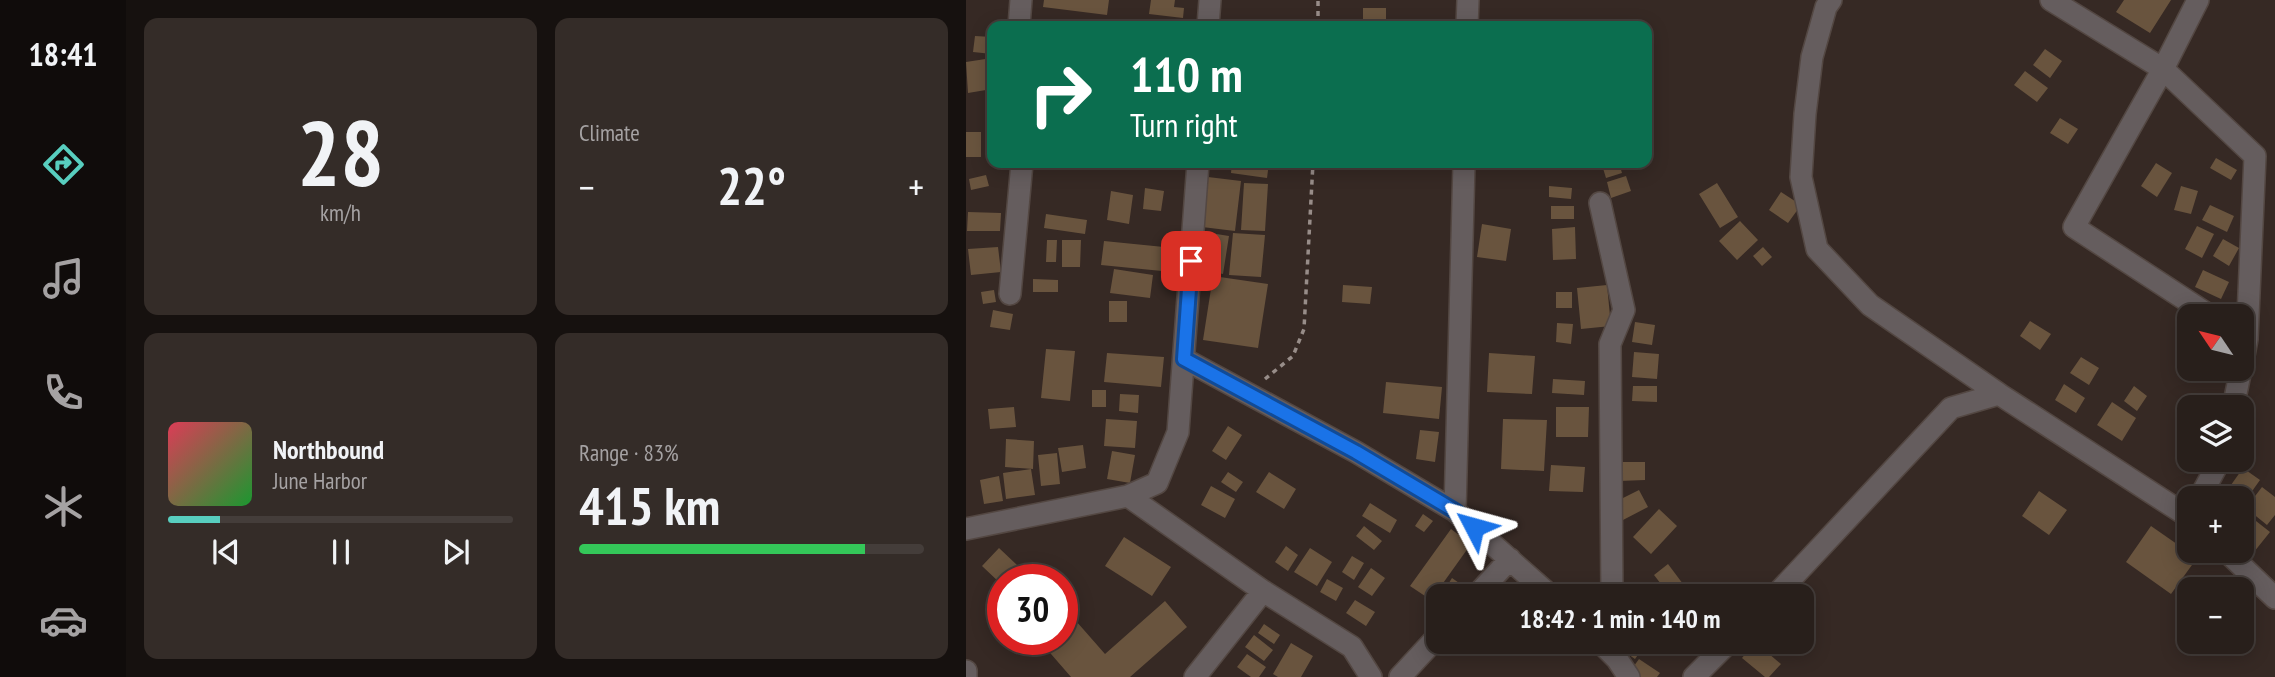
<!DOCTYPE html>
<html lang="en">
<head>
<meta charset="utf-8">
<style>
  body { margin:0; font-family:"PT Sans Narrow",sans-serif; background:#342c28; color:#f1f3f6; height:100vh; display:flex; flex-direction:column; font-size:26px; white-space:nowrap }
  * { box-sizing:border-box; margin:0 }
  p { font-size:23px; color:#a5a2a3 }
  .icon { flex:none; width:38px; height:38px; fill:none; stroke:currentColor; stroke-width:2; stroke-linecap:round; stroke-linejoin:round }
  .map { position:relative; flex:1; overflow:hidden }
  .details { display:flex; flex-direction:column; gap:18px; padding:18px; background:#16110f; width:840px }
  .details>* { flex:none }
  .banner { position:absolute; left:21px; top:21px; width:665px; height:147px; border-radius:14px; box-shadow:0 4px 18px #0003,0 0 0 2px #443d3a; background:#0b6e4f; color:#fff; overflow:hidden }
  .needle { width:46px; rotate:305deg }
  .buttons { position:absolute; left:1211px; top:304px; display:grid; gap:14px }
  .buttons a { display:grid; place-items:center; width:77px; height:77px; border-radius:14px; background:#281f1b; box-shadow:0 4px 18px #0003,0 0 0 2px #443d3a; font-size:35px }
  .speed { position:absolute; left:21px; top:564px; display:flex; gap:14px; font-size:35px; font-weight:700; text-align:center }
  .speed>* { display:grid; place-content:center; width:91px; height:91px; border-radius:50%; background:#281f1b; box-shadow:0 4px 18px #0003,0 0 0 2px #443d3a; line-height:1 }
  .speed .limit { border:10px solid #d22; background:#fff; color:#111 }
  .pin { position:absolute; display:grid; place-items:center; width:60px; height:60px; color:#fff; margin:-30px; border-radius:14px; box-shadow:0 4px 10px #0006 }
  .me { position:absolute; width:77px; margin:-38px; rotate:309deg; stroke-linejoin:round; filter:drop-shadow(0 0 5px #0008) }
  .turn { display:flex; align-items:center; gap:24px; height:147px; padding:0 28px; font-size:32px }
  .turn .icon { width:91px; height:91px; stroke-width:2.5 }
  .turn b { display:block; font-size:49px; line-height:60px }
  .big { font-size:52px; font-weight:800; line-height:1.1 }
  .details .card { flex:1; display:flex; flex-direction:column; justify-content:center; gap:10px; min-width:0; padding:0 24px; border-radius:14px; background:#342c28 }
  .details .dial { align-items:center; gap:0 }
  .dial b { font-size:91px; line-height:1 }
  .song { display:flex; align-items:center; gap:21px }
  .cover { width:84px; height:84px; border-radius:10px; background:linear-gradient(135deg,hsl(350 70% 55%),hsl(130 70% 35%)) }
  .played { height:7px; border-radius:4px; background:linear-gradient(90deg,#58cebf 15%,#443d3a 15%) }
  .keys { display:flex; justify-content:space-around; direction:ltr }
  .heat { display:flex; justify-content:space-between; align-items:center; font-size:38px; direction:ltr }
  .charge { height:10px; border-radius:5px; background:linear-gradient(90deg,#34c759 83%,#443d3a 0) }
  .details .tiles { flex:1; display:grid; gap:18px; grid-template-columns:repeat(2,1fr) }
  .trip { position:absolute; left:460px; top:584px; width:388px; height:70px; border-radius:14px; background:#281f1b; box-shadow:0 4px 18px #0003,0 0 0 2px #443d3a; font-weight:800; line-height:70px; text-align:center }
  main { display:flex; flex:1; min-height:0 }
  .menu { display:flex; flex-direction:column; width:126px; justify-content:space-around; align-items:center; background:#100c0b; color:#a5a2a3 }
  .menu .icon { width:49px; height:49px }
  .menu .selected { color:#58cebf }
  .menu b { font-size:32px; color:#f1f3f6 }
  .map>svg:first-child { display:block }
  .building { fill:#69543e }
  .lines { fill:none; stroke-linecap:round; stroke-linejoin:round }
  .street-casing { stroke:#534742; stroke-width:24 }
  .path { stroke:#988d89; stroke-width:3.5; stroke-dasharray:5 5; stroke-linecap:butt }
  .street { stroke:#655d5e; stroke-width:21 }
  .route-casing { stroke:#114b97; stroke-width:18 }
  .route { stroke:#1a73e8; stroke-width:12 }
</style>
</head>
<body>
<main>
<nav class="menu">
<b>18:41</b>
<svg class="icon selected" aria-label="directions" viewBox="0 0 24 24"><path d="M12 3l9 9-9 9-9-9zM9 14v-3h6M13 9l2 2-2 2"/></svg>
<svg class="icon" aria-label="music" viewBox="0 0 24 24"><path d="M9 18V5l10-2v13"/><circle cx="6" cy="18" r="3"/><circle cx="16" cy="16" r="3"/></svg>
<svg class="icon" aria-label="phone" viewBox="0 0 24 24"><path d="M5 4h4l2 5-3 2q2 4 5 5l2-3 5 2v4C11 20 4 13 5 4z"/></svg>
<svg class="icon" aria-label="climate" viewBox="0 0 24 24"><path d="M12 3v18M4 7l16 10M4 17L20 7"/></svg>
<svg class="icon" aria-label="car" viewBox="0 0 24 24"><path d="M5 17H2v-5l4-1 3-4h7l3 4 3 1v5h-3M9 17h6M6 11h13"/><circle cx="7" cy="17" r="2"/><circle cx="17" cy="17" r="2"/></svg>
</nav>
<section class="details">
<div class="tiles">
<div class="card dial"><b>28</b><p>km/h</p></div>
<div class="card"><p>Climate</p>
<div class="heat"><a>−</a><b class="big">22°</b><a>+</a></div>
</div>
<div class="card">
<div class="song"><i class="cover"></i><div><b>Northbound</b><p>June Harbor</p></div></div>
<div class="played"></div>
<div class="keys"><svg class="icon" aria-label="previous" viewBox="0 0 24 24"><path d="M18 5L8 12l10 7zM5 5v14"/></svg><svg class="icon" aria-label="pause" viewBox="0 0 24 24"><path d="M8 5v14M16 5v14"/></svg><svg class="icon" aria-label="next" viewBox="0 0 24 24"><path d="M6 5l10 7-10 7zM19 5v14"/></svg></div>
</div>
<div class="card"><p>Range · 83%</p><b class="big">415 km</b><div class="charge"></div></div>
</div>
</section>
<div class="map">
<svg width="1309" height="677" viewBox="0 0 1309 677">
  <rect width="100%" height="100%" fill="#362924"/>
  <!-- building -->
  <path class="building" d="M 78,0 L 143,0 L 141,15 L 77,7 Z
    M 185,0 L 209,0 L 208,7 L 218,8 L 217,18 L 183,14 Z
    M 1158,0 L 1205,0 L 1184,33 L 1150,12 Z
    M 397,8 L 420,8 L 420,26 L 397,26 Z
    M 9,36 L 26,37 L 26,54 L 7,52 Z
    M 1079,49 L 1096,61 L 1084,78 L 1067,65 Z
    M 26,58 L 26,89 L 2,93 L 0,62 Z
    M 1059,71 L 1082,88 L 1071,102 L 1048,85 Z
    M 1094,118 L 1112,129 L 1102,144 L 1084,133 Z
    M 0,132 L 15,132 L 15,157 L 0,157 Z
    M 1250,158 L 1271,170 L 1265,180 L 1244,168 Z
    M 266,163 L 303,163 L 301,178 L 265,173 Z
    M 644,163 L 653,163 L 656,173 L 640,178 L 636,165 Z
    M 1190,163 L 1206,173 L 1191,197 L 1175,186 Z
    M 20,175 L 23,186 L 5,190 L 3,179 Z
    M 660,176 L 665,191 L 645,198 L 641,182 Z
    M 242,177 L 275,181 L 269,231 L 236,227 Z
    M 278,183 L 302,184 L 299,231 L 275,230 Z
    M 751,183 L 772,217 L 754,228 L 733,194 Z
    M 583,186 L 606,188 L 605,199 L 583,197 Z
    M 1215,186 L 1232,191 L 1225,214 L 1208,210 Z
    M 179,188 L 198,191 L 195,211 L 177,209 Z
    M 145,191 L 167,195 L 163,224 L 141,220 Z
    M 815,192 L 835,205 L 822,223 L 803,210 Z
    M 1244,205 L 1268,216 L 1261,232 L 1236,220 Z
    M 585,206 L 608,206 L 608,219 L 585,219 Z
    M 2,212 L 35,213 L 34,231 L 1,231 Z
    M 80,214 L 121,220 L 119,234 L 78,228 Z
    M 774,221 L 792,240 L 771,260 L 753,241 Z
    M 516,224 L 545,229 L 540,261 L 511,257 Z
    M 1231,226 L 1248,234 L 1236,258 L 1219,249 Z
    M 609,227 L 610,259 L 587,260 L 586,229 Z
    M 238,232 L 263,236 L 257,274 L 232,269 Z
    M 267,233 L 299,235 L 295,277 L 263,275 Z
    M 1257,239 L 1273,248 L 1263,266 L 1247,256 Z
    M 81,240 L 91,240 L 90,262 L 80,262 Z
    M 96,240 L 115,240 L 114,267 L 96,267 Z
    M 138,241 L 198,247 L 196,271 L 135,265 Z
    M 32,247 L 35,272 L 5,275 L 2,249 Z
    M 797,247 L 806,257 L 796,266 L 787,256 Z
    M 148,269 L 187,275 L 184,298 L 144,293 Z
    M 1237,270 L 1263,282 L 1255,299 L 1229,287 Z
    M 247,276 L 302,284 L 292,348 L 237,340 Z
    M 67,279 L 92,280 L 92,292 L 67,292 Z
    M 377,285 L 406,287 L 404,304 L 376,302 Z
    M 641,285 L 645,326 L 615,329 L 611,288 Z
    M 28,290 L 30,302 L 17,304 L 15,292 Z
    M 590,292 L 606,292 L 606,308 L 590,308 Z
    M 143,301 L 161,301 L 161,322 L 143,322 Z
    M 27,310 L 47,314 L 44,330 L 24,327 Z
    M 1064,321 L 1085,334 L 1074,350 L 1054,336 Z
    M 669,322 L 689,325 L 686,345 L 666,342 Z
    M 591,323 L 607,324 L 605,344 L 590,342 Z
    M 80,349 L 109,351 L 104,401 L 75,398 Z
    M 668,352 L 693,354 L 691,379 L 666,377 Z
    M 141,353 L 198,357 L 195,387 L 138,382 Z
    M 523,353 L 569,356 L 566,394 L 521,392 Z
    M 1115,357 L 1133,368 L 1123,385 L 1104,373 Z
    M 587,379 L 619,381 L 618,395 L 586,393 Z
    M 420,382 L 476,387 L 473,419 L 417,413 Z
    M 1098,384 L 1119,398 L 1110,413 L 1089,400 Z
    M 667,386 L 691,386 L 691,402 L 666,401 Z
    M 1168,386 L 1181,396 L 1171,411 L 1158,401 Z
    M 126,390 L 140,390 L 140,407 L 126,407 Z
    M 154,394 L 173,395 L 172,413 L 153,411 Z
    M 1146,402 L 1170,418 L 1156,441 L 1131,425 Z
    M 48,407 L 50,427 L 24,429 L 22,409 Z
    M 590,407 L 623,407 L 622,437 L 590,437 Z
    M 140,419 L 171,421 L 169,448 L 138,446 Z
    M 537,419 L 581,420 L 578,471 L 535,469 Z
    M 262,426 L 276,435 L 260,460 L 246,451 Z
    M 454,430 L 473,432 L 469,462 L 450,459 Z
    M 40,439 L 68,441 L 67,469 L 39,467 Z
    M 117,445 L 120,468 L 96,472 L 92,448 Z
    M 146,451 L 169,455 L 164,483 L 141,479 Z
    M 91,453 L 94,484 L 75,486 L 72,455 Z
    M 652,462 L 679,462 L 679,480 L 653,481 Z
    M 585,465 L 619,467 L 617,492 L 583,491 Z
    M 1277,468 L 1294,480 L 1277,504 L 1276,499 L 1270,499 L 1260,492 Z
    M 65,469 L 69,495 L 40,499 L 37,473 Z
    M 262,472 L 277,482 L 270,492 L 255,482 Z
    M 303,472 L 330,489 L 318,509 L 290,492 Z
    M 33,476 L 37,501 L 18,504 L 14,480 Z
    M 245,486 L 269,499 L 259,518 L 235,505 Z
    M 1296,487 L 1309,497 L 1309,515 L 1301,525 L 1280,508 Z
    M 673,490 L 682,507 L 657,520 L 649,502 Z
    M 1073,491 L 1101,510 L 1083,535 L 1056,516 Z
    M 404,503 L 431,520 L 424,533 L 396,516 Z
    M 693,509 L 711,526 L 685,554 L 667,537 Z
    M 1276,510 L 1304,532 L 1288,552 L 1276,542 Z
    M 457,514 L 467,521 L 458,532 L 449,526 Z
    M 398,526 L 416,541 L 408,550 L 390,536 Z
    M 1185,526 L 1231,558 L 1205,594 L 1160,562 Z
    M 485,529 L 505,544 L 465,600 L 444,586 Z
    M 158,537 L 205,567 L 186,596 L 139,566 Z
    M 320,546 L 332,555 L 322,571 L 309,562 Z
    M 33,548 L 51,565 L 34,583 L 16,566 Z
    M 344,548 L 366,562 L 351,586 L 328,572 Z
    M 386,556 L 398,563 L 388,580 L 376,572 Z
    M 702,564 L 720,588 L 709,597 L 705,597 L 688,575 Z
    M 405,568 L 419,578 L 406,596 L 392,587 Z
    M 486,578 L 496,585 L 487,597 L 474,597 Z
    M 361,579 L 377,588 L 370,601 L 354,592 Z
    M 759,584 L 769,597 L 744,597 Z
    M 389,600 L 409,612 L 400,626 L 380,613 Z
    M 199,601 L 221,627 L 164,677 L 105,677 L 72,639 L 96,639 L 96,605 L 139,654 Z
    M 298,624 L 314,635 L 308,644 L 292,633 Z
    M 288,635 L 307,650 L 298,661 L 279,647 Z
    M 657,642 L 681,642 L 669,659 L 653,648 Z
    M 789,642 L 815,664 L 803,677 L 799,677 L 776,658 Z
    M 325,643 L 347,656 L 335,677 L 312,677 L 307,674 Z
    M 281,654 L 300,667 L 293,677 L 285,677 L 271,667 Z
    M 673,659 L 694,673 L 691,677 L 675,677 L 665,670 Z"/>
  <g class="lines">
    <!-- street casing -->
    <g class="street-casing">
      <path id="street" d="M 865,0 L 860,7 L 846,57 L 839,114 L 835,177 L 851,249 L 904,305 L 1033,394
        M 1085,0 L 1197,69 L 1108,227 L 1246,317
        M 1232,0 L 1197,69 L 1289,156 L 1281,339 L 1276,366
        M 53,26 L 55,0
        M 242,26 L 244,0
        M 501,26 L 502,0
        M 634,203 L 658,310 L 644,344 L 646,597
        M 44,294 L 56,163
        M 218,359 L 390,452 L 489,511 L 586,597
        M 1267,408 L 1275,369
        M 162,496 L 297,591 L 386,647 L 405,677
        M 1233,499 L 1254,460
        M 489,511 L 498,163
        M 0,529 L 162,496 L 191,483 L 212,432 L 232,163
        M 1260,551 L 1309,598
        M 509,597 L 544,559
        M 808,597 L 985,408 L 1033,394 L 1223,517
        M 634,642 L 651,659 L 663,677
        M 0,671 L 0,677
        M 229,677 L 297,591
        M 434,677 L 472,636
        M 728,677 L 763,642"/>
    </g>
    <!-- path -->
    <path class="path" d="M 352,26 L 352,0
      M 299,379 L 327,356 L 338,329 L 347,163"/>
    <!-- street -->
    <use href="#street" class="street"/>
  </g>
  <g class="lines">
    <!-- route casing -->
    <g class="route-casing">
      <path id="route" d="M 225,261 L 218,359 L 390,452 L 489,511 L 508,527"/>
    </g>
    <!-- route -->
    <use href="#route" class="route"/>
  </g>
</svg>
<div class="buttons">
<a><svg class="needle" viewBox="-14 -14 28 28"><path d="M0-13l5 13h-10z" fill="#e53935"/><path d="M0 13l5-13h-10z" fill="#a5a2a3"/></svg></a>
<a><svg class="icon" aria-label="layers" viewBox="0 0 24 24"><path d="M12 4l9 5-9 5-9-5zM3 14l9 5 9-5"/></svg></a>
<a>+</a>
<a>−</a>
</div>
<div class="speed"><div class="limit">30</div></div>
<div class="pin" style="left:225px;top:261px;background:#d93025"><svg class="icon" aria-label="arrive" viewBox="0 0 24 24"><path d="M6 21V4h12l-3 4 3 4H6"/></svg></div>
<svg class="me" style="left:508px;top:527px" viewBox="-20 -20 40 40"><path d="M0-17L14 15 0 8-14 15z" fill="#1a73e8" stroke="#fff" stroke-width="4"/></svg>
<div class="trip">18:42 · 1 min · 140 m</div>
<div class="banner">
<div class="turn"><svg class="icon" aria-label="right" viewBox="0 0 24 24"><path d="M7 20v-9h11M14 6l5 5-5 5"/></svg><div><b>110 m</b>Turn right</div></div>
</div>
</div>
</main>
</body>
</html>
